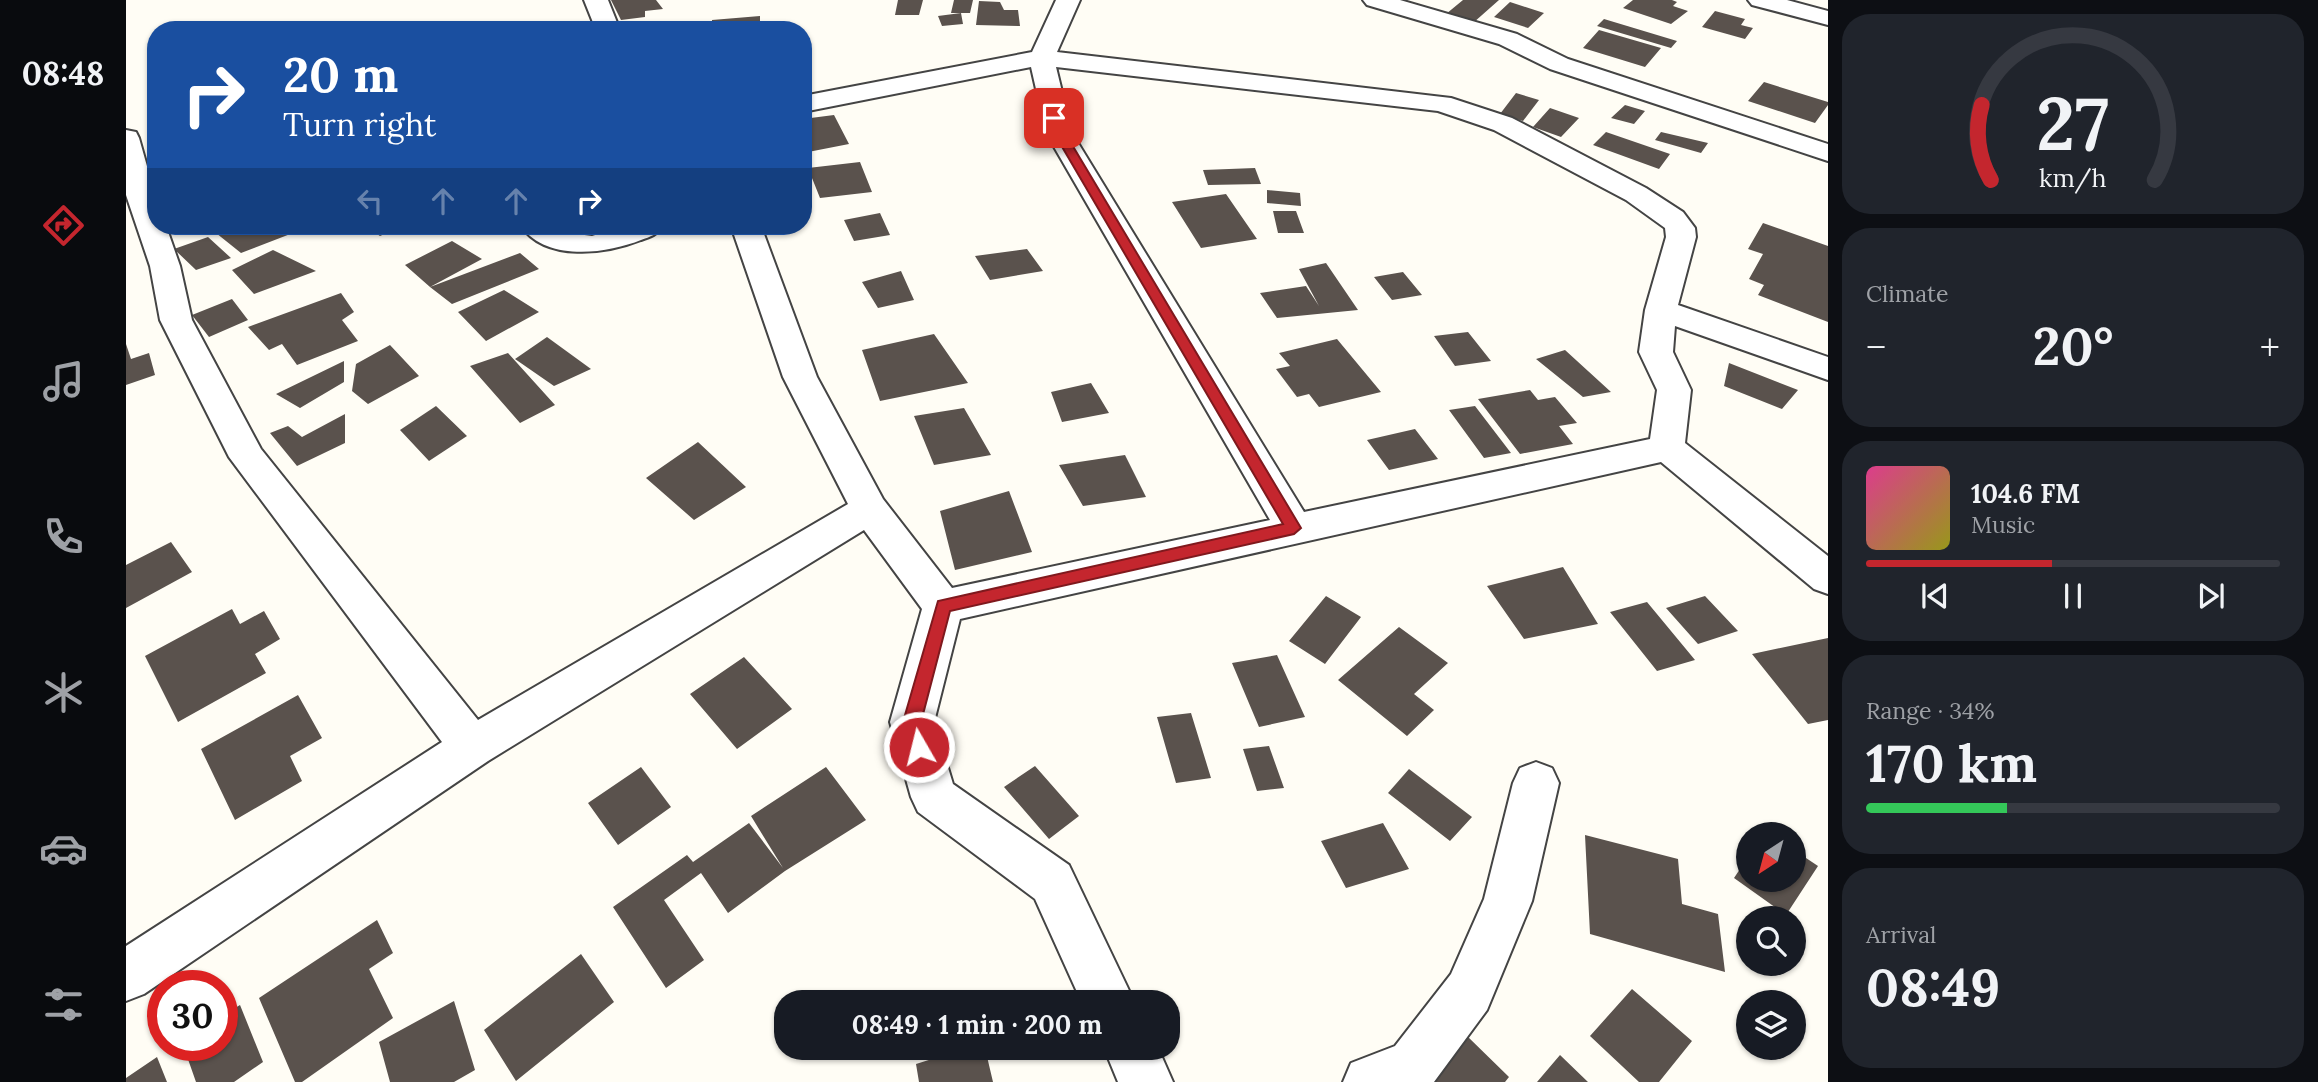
<!DOCTYPE html>
<html lang="en">
<head>
<meta charset="utf-8">
<style>
  body { margin:0; font-family:Lora,serif; background:#20242c; color:#f1f3f6; height:100vh; display:flex; flex-direction:column; font-size:26px; white-space:nowrap }
  * { box-sizing:border-box; margin:0 }
  p { font-size:23px; color:#9ea1a6 }
  .icon { flex:none; width:38px; height:38px; fill:none; stroke:currentColor; stroke-width:2; stroke-linecap:round; stroke-linejoin:round }
  .map { position:relative; flex:1; overflow:hidden }
  .drawer { display:flex; flex-direction:column; gap:14px; padding:14px; background:#0d0f14; width:490px }
  .drawer>* { flex:none }
  .top-card { position:absolute; left:21px; top:21px; width:665px; height:214px; border-radius:28px; box-shadow:0 2px 5px #0004; background:#1a4fa0; color:#fff; overflow:hidden }
  .needle { width:46px; rotate:216deg }
  .fabs { position:absolute; left:1610px; top:822px; display:grid; gap:14px }
  .fabs a { display:grid; place-items:center; width:70px; height:70px; border-radius:50%; background:#171b24; box-shadow:0 2px 5px #0004; font-size:35px }
  .speed { position:absolute; left:21px; top:970px; display:flex; gap:14px; font-size:35px; font-weight:700; text-align:center }
  .speed>* { display:grid; place-content:center; width:91px; height:91px; border-radius:50%; background:#171b24; box-shadow:0 2px 5px #0004; line-height:1 }
  .speed .limit { border:10px solid #d22; background:#fff; color:#111 }
  .pin { position:absolute; display:grid; place-items:center; width:60px; height:60px; color:#fff; margin:-30px; border-radius:14px; box-shadow:0 4px 10px #0006 }
  .me { position:absolute; width:77px; margin:-38px; rotate:352deg; stroke-linejoin:round; filter:drop-shadow(0 0 5px #0008) }
  .turn { display:flex; align-items:center; gap:24px; height:147px; padding:0 21px; font-size:32px }
  .turn .icon { width:91px; height:91px; stroke-width:2.5 }
  .turn b { display:block; font-size:49px; line-height:60px }
  .lanes { display:flex; align-items:center; height:66px; padding:0 21px; background:#0003; justify-content:center; gap:35px; direction:ltr }
  .lanes .off { opacity:.35 }
  .big { font-size:52px; font-weight:700; line-height:1.1 }
  .drawer .widget { flex:1; display:flex; flex-direction:column; justify-content:center; gap:10px; min-width:0; padding:0 24px; border-radius:28px; background:#20242c }
  .drawer .dial { align-items:center; gap:0 }
  .dial svg { height:182px; overflow:visible; fill:none; stroke:#363941; stroke-width:7; stroke-linecap:round; text-anchor:middle }
  .dial text { fill:#f1f3f6; stroke:none }
  .song { display:flex; align-items:center; gap:21px }
  .cover { width:84px; height:84px; border-radius:10px; background:linear-gradient(135deg,hsl(330 70% 55%),hsl(60 70% 35%)) }
  .played { height:7px; border-radius:4px; background:linear-gradient(90deg,#c4262e 45%,#363941 45%) }
  .keys { display:flex; justify-content:space-around; direction:ltr }
  .heat { display:flex; justify-content:space-between; align-items:center; font-size:38px; direction:ltr }
  .charge { height:10px; border-radius:5px; background:linear-gradient(90deg,#34c759 34%,#363941 0) }
  .trip { position:absolute; left:648px; top:990px; width:406px; height:70px; border-radius:28px; background:#171b24; box-shadow:0 2px 5px #0004; font-weight:700; line-height:70px; text-align:center }
  main { display:flex; flex:1; min-height:0 }
  .menu { display:flex; flex-direction:column; width:126px; justify-content:space-around; align-items:center; background:#090b0e; color:#9ea1a6 }
  .menu .icon { width:49px; height:49px }
  .menu .active { color:#c4262e }
  .menu b { font-size:32px; color:#f1f3f6 }
  .map>svg:first-child { display:block }
  .building { fill:#5a524d }
  .lines { fill:none; stroke-linecap:round; stroke-linejoin:round }
  .minor-casing { stroke:#444; stroke-width:4 }
  .minor { fill:#fff; fill-rule:evenodd }
  .route { fill:#c4262e; stroke:#7f191e; stroke-width:2 }
</style>
</head>
<body>
<main>
<nav class="menu">
<b>08:48</b>
<svg class="icon active" aria-label="directions" viewBox="0 0 24 24"><path d="M12 3l9 9-9 9-9-9zM9 14v-3h6M13 9l2 2-2 2"/></svg>
<svg class="icon" aria-label="music" viewBox="0 0 24 24"><path d="M9 18V5l10-2v13"/><circle cx="6" cy="18" r="3"/><circle cx="16" cy="16" r="3"/></svg>
<svg class="icon" aria-label="phone" viewBox="0 0 24 24"><path d="M5 4h4l2 5-3 2q2 4 5 5l2-3 5 2v4C11 20 4 13 5 4z"/></svg>
<svg class="icon" aria-label="climate" viewBox="0 0 24 24"><path d="M12 3v18M4 7l16 10M4 17L20 7"/></svg>
<svg class="icon" aria-label="car" viewBox="0 0 24 24"><path d="M5 17H2v-5l4-1 3-4h7l3 4 3 1v5h-3M9 17h6M6 11h13"/><circle cx="7" cy="17" r="2"/><circle cx="17" cy="17" r="2"/></svg>
<svg class="icon" aria-label="filters" viewBox="0 0 24 24"><path d="M4 7h16M4 17h16"/><circle cx="9" cy="7" r="2"/><circle cx="15" cy="17" r="2"/></svg>
</nav>
<div class="map">
<svg width="1702" height="1082" viewBox="0 0 1702 1082">
  <rect width="100%" height="100%" fill="#fffdf5"/>
  <!-- building -->
  <path class="building" d="M 485,0 L 530,0 L 537,9 L 519,11 L 519,17 L 495,20 Z
    M 772,0 L 797,0 L 793,15 L 769,15 Z
    M 828,0 L 847,0 L 844,13 L 835,13 L 837,24 L 816,26 L 812,16 L 835,13 L 825,13 Z
    M 1337,0 L 1373,0 L 1347,23 L 1320,14 Z
    M 1507,0 L 1546,0 L 1551,2 L 1547,6 L 1562,11 L 1545,24 L 1497,8 Z
    M 853,1 L 874,2 L 878,10 L 892,10 L 894,26 L 850,25 Z
    M 1384,2 L 1418,13 L 1402,28 L 1368,17 Z
    M 1589,11 L 1619,19 L 1615,25 L 1627,28 L 1619,39 L 1576,27 Z
    M 634,16 L 634,30 L 586,30 L 586,20 Z
    M 1478,19 L 1551,41 L 1545,48 L 1471,26 Z
    M 1473,30 L 1535,48 L 1519,67 L 1457,48 Z
    M 1638,82 L 1702,102 L 1702,105 L 1689,123 L 1622,101 Z
    M 1390,93 L 1413,100 L 1397,121 L 1374,114 Z
    M 1499,105 L 1519,111 L 1508,124 L 1485,118 Z
    M 1424,108 L 1453,118 L 1435,137 L 1407,127 Z
    M 708,115 L 723,144 L 677,153 L 677,119 Z
    M 1480,132 L 1544,154 L 1533,169 L 1467,145 Z
    M 1535,132 L 1582,143 L 1575,153 L 1529,140 Z
    M 734,162 L 746,192 L 694,198 L 682,168 Z
    M 1129,168 L 1135,184 L 1082,185 L 1077,170 Z
    M 1141,190 L 1174,193 L 1175,206 L 1141,203 Z
    M 1100,194 L 1131,239 L 1075,248 L 1046,202 Z
    M 1147,211 L 1170,211 L 1178,233 L 1152,233 Z
    M 754,213 L 764,235 L 728,241 L 718,220 Z
    M 1637,223 L 1702,246 L 1702,322 L 1632,295 L 1638,285 L 1623,279 L 1637,254 L 1622,249 Z
    M 107,226 L 185,226 L 115,253 L 90,233 Z
    M 239,226 L 277,226 L 254,236 Z
    M 82,237 L 105,258 L 70,270 L 48,249 Z
    M 326,241 L 356,259 L 304,287 L 394,253 L 413,269 L 326,304 L 304,287 L 279,265 Z
    M 901,249 L 917,271 L 864,280 L 849,256 Z
    M 147,250 L 190,271 L 128,294 L 106,270 Z
    M 1200,263 L 1232,310 L 1151,318 L 1134,293 L 1180,286 L 1193,306 L 1173,269 Z
    M 775,271 L 788,300 L 752,308 L 736,282 Z
    M 1277,272 L 1296,295 L 1266,300 L 1248,277 Z
    M 378,290 L 413,312 L 360,341 L 332,312 Z
    M 215,293 L 228,312 L 216,320 L 232,341 L 171,365 L 156,344 L 143,350 L 122,327 Z
    M 106,299 L 122,320 L 83,337 L 66,315 Z
    M 1342,332 L 1365,361 L 1329,366 L 1308,336 Z
    M 808,334 L 842,383 L 754,401 L 736,350 Z
    M 421,337 L 465,369 L 428,386 L 389,359 Z
    M 1211,339 L 1255,392 L 1193,407 L 1183,394 L 1171,397 L 1150,369 L 1164,366 L 1153,353 Z
    M 0,344 L 5,359 L 23,353 L 29,375 L 0,385 Z
    M 264,345 L 293,376 L 242,404 L 226,391 L 230,364 Z
    M 1439,350 L 1485,392 L 1457,397 L 1410,359 Z
    M 382,353 L 429,405 L 394,423 L 344,366 Z
    M 218,361 L 218,382 L 174,408 L 150,394 Z
    M 1603,363 L 1672,390 L 1656,409 L 1598,386 Z
    M 965,383 L 983,413 L 936,422 L 925,392 Z
    M 1404,390 L 1412,400 L 1429,397 L 1451,423 L 1433,426 L 1447,444 L 1394,454 L 1352,399 Z
    M 310,406 L 341,436 L 303,461 L 274,430 Z
    M 1349,406 L 1385,453 L 1358,458 L 1323,410 Z
    M 838,408 L 865,455 L 808,465 L 788,416 Z
    M 219,414 L 219,443 L 171,466 L 144,433 L 162,426 L 176,437 Z
    M 1289,429 L 1312,459 L 1263,470 L 1241,440 Z
    M 572,442 L 620,487 L 568,520 L 520,478 Z
    M 999,455 L 1020,497 L 957,506 L 933,465 Z
    M 883,491 L 906,552 L 829,570 L 814,511 Z
    M 45,542 L 66,572 L 0,608 L 0,565 Z
    M 1437,567 L 1472,624 L 1398,639 L 1361,586 Z
    M 1200,596 L 1235,617 L 1199,664 L 1163,641 Z
    M 1579,596 L 1612,631 L 1572,644 L 1540,608 Z
    M 1521,602 L 1569,660 L 1531,671 L 1484,612 Z
    M 106,609 L 114,624 L 138,611 L 154,639 L 129,654 L 140,673 L 52,722 L 19,656 Z
    M 1273,627 L 1322,663 L 1288,694 L 1308,710 L 1281,736 L 1212,680 Z
    M 1702,638 L 1702,720 L 1682,724 L 1626,654 Z
    M 1151,655 L 1179,717 L 1133,727 L 1106,663 Z
    M 618,657 L 666,709 L 611,749 L 564,694 Z
    M 172,695 L 196,738 L 164,756 L 176,781 L 109,820 L 75,749 Z
    M 1065,713 L 1085,778 L 1050,783 L 1031,717 Z
    M 1143,746 L 1158,788 L 1131,791 L 1117,749 Z
    M 909,766 L 953,816 L 923,839 L 878,787 Z
    M 515,767 L 545,807 L 492,845 L 462,803 Z
    M 700,767 L 740,820 L 659,871 L 602,913 L 575,873 L 538,900 L 578,960 L 540,988 L 487,907 L 561,855 L 567,862 L 623,823 L 657,868 L 625,816 Z
    M 1283,769 L 1346,817 L 1324,841 L 1262,793 Z
    M 1257,823 L 1283,869 L 1220,888 L 1195,841 Z
    M 1459,835 L 1552,859 L 1556,904 L 1592,914 L 1599,972 L 1464,934 Z
    M 1668,850 L 1692,866 L 1660,915 L 1608,878 L 1622,857 L 1622,880 L 1668,880 Z
    M 251,920 L 267,953 L 243,969 L 267,1018 L 176,1082 L 169,1082 L 133,998 Z
    M 455,954 L 488,1002 L 390,1081 L 358,1030 Z
    M 1506,989 L 1566,1041 L 1533,1082 L 1513,1082 L 1464,1036 Z
    M 328,1001 L 349,1070 L 328,1082 L 264,1082 L 253,1042 Z
    M 114,1005 L 137,1062 L 108,1082 L 70,1082 L 57,1045 L 96,1045 L 96,1016 Z
    M 1340,1035 L 1383,1077 L 1379,1082 L 1296,1082 Z
    M 841,1048 L 859,1048 L 867,1082 L 793,1082 L 790,1064 Z
    M 1434,1055 L 1462,1082 L 1411,1082 Z
    M 31,1057 L 41,1082 L 0,1082 L 0,1078 Z"/>
  <g class="lines">
    <!-- minor casing -->
    <g class="minor-casing">
      <path id="minor" d="M 458,0 L 482,0 L 494,30 L 470,30 Z
        M 930,0 L 954,0 L 931,52 L 1325,98 L 1386,118 L 1520,188 L 1557,212 L 1569,228 L 1570,237 L 1552,305 L 1702,357 L 1702,380 L 1549,326 L 1547,352 L 1565,390 L 1559,443 L 1702,556 L 1702,594 L 1688,589 L 1535,462 L 834,619 L 808,722 L 827,784 L 943,865 L 1009,1003 L 956,1003 L 909,899 L 792,812 L 785,797 L 764,722 L 796,609 L 738,530 L 362,761 L 18,994 L 0,1001 L 0,946 L 316,742 L 103,457 L 34,320 L 24,266 L 0,195 L 0,130 L 10,132 L 13,138 L 30,198 L 30,226 L 40,226 L 54,266 L 66,320 L 135,449 L 352,720 L 722,504 L 657,377 L 605,226 L 635,226 L 691,377 L 757,499 L 826,588 L 1144,520 L 920,133 L 905,67 L 677,112 L 677,96 L 906,52 ZM 930,67 L 1312,111 L 1368,130 L 1500,200 L 1539,228 L 1540,237 L 1519,310 L 1513,352 L 1531,390 L 1524,439 L 1178,512 L 946,133 Z
        M 1237,0 L 1274,0 L 1391,34 L 1442,59 L 1702,144 L 1702,161 L 1424,69 L 1373,44 L 1241,5 Z
        M 1622,0 L 1661,0 L 1702,11 L 1702,25 L 1626,5 Z
        M 395,226 L 432,226 L 451,234 L 466,236 L 498,226 L 538,226 C 532,234 524,237 515,240 C 480,254 420,262 395,226 Z
        M 1410,762 L 1426,768 L 1433,783 L 1406,901 L 1361,1010 L 1308,1082 L 1217,1082 L 1225,1063 L 1269,1046 L 1325,974 L 1358,899 L 1387,783 L 1394,768 Z
        M 978,1048 L 1032,1048 L 1047,1082 L 992,1082 Z"/>
    </g>
    <!-- minor -->
    <use href="#minor" class="minor"/>
  </g>
  <!-- route -->
  <path class="route" d="M 928,114 L 934,118 L 939,133 L 1175,528 L 1168,534 L 824,611 L 795,722 L 802,747 L 800,753 L 793,755 L 787,753 L 777,722 L 812,601 L 1157,524 L 928,133 L 923,118 Z"/>
</svg>
<div class="fabs">
<a><svg class="needle" viewBox="-14 -14 28 28"><path d="M0-13l5 13h-10z" fill="#e53935"/><path d="M0 13l5-13h-10z" fill="#9ea1a6"/></svg></a>
<a><svg class="icon" aria-label="search" viewBox="0 0 24 24"><circle cx="10" cy="10" r="6"/><path d="M15 15l6 6"/></svg></a>
<a><svg class="icon" aria-label="layers" viewBox="0 0 24 24"><path d="M12 4l9 5-9 5-9-5zM3 14l9 5 9-5"/></svg></a>
</div>
<div class="speed"><div class="limit">30</div></div>
<div class="pin" style="left:928px;top:118px;background:#d93025"><svg class="icon" aria-label="arrive" viewBox="0 0 24 24"><path d="M6 21V4h12l-3 4 3 4H6"/></svg></div>
<svg class="me" style="left:793px;top:747px" viewBox="-20 -20 40 40"><circle r="17" fill="#c4262e" stroke="#fff" stroke-width="3"/><path d="M0-11L8 9 0 5-8 9z" fill="#fff"/></svg>
<div class="trip">08:49 · 1 min · 200 m</div>
<div class="top-card">
<div class="turn"><svg class="icon" aria-label="right" viewBox="0 0 24 24"><path d="M7 20v-9h11M14 6l5 5-5 5"/></svg><div><b>20 m</b>Turn right</div></div>
<div class="lanes"><svg class="icon off" aria-label="left" viewBox="0 0 24 24"><path d="M17 20v-9H6M10 6l-5 5 5 5"/></svg><svg class="icon off" aria-label="ahead" viewBox="0 0 24 24"><path d="M12 20V5M6 11l6-6 6 6"/></svg><svg class="icon off" aria-label="ahead" viewBox="0 0 24 24"><path d="M12 20V5M6 11l6-6 6 6"/></svg><svg class="icon" aria-label="right" viewBox="0 0 24 24"><path d="M7 20v-9h11M14 6l5 5-5 5"/></svg></div>
</div>
</div>
<section class="drawer">
<div class="widget dial"><svg viewBox="0 0 100 80">
<path d="M14 69A42 42 0 1 1 86 69"/>
<path d="M14 69A42 42 0 0 1 10 36" stroke="#c4262e"/>
<text x="50" y="56" font-size="32" font-weight="700">27</text>
<text x="50" y="72" font-size="11">km/h</text>
</svg></div>
<div class="widget"><p>Climate</p>
<div class="heat"><a>−</a><b class="big">20°</b><a>+</a></div>
</div>
<div class="widget">
<div class="song"><i class="cover"></i><div><b>104.6 FM</b><p>Music</p></div></div>
<div class="played"></div>
<div class="keys"><svg class="icon" aria-label="previous" viewBox="0 0 24 24"><path d="M18 5L8 12l10 7zM5 5v14"/></svg><svg class="icon" aria-label="pause" viewBox="0 0 24 24"><path d="M8 5v14M16 5v14"/></svg><svg class="icon" aria-label="next" viewBox="0 0 24 24"><path d="M6 5l10 7-10 7zM19 5v14"/></svg></div>
</div>
<div class="widget"><p>Range · 34%</p><b class="big">170 km</b><div class="charge"></div></div>
<div class="widget"><p>Arrival</p><b class="big">08:49</b></div>
</section>
</main>
</body>
</html>
